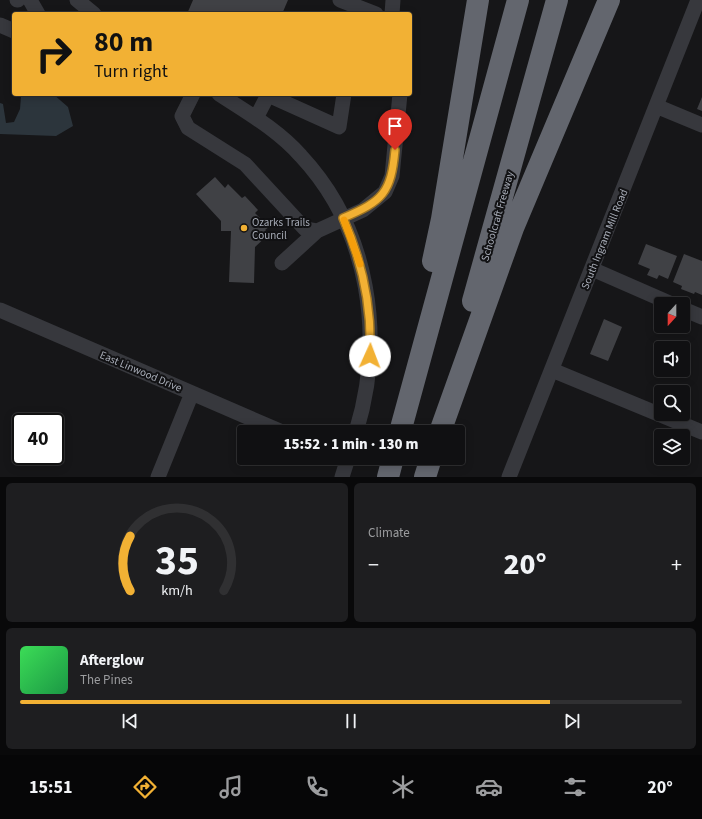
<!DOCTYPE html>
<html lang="en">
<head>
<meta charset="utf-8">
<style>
  body { margin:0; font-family:"Source Sans 3",sans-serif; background:#1e1e20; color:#f1f3f6; height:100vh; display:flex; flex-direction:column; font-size:15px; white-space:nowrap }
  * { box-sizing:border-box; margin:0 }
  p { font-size:13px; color:#9c9d9f }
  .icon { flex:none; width:22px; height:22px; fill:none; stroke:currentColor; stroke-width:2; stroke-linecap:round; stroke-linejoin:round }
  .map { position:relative; height:477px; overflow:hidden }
  .details { display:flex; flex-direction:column; gap:6px; padding:6px; background:#09090a; flex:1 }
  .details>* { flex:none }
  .guide { position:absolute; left:12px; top:12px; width:400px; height:84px; border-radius:4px; box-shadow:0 2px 10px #0003,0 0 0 1px #303032; background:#f2b134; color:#111; overflow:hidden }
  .needle { width:26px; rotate:201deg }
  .tools { position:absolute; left:654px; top:297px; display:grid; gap:8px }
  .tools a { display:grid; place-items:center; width:36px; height:36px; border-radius:4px; background:#101012; box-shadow:0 2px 10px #0003,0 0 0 1px #303032; font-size:20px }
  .speed { position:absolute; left:12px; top:413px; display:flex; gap:8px; font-size:20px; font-weight:700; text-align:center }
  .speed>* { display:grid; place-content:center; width:52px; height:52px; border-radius:50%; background:#101012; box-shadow:0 2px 10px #0003,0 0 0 1px #303032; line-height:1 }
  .speed .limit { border:2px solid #111; border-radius:6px; background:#fff; color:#111 }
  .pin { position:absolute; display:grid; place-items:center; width:34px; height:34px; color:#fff; margin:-41px -17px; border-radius:50% 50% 50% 0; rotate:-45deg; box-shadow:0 0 4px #0007 }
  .pin .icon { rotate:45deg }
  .me { position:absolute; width:44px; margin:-22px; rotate:2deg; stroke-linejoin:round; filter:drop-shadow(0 0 3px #0008) }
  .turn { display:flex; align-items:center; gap:14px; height:84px; padding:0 16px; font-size:18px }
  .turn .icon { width:52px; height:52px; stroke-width:2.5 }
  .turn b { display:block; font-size:28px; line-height:34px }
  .big { font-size:30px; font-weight:800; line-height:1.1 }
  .details .card { flex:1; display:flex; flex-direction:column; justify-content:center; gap:6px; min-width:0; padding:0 14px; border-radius:6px; background:#1e1e20 }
  .details .dial { align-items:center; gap:0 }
  .dial svg { height:104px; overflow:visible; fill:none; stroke:#303032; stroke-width:7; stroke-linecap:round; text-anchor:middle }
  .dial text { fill:#f1f3f6; stroke:none }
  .song { display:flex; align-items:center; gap:12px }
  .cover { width:48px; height:48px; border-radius:6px; background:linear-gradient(135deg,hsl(130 70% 55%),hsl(140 70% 35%)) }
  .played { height:4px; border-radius:2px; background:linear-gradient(90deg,#f2b134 80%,#303032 80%) }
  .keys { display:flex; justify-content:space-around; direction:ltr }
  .heat { display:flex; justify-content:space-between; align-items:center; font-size:22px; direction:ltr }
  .details .tiles { flex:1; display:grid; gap:6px; grid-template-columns:1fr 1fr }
  .card:last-child { grid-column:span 2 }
  .trip { position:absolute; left:237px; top:425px; width:228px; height:40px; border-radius:4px; background:#101012; box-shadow:0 2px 10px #0003,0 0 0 1px #303032; font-weight:800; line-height:40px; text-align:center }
  .tab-bar { display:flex; height:64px; justify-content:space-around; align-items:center; background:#060607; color:#9c9d9f }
  .tab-bar .icon { width:28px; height:28px }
  .tab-bar .current { color:#f2b134 }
  .tab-bar b { font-size:18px; color:#f1f3f6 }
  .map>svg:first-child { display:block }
  .water { fill:#2c353c }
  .building { fill:#404145 }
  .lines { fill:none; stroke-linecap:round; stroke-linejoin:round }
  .minor { stroke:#37383d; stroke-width:15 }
  .highway { stroke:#63666e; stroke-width:22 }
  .route-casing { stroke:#9d7322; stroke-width:10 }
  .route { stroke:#f2b134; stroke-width:7 }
  .slow { stroke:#f59e0b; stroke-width:7 }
  .poi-dot { fill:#f2b134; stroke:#111113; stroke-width:1.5 }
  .labels { text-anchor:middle; stroke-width:4; stroke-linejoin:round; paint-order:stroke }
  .street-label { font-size:11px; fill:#a8adb8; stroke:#111113 }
  .poi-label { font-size:11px; fill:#a8adb8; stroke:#111113; text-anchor:start }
</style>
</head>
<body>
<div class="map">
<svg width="702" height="477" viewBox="0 0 702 477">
  <rect width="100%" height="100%" fill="#161618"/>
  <!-- water -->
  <path class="water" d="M 26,94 L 53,94 L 68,107 L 73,126 L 56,136 L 0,134 L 0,103 L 3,104 L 6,123 L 14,122 L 20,109 L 21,97 Z"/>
  <!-- building -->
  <path class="building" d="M 193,0 L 288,0 L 282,14 L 187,14 Z
    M 702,97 L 702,111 L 697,109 Z
    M 215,177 L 225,188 L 228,184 L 242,198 L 245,196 L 258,210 L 255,213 L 269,227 L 265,230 L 269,234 L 255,247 L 254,283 L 229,282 L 231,231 L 221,231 L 221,221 L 196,194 Z
    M 646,244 L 677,256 L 668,279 L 659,275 L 657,279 L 647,275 L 650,269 L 638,264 Z
    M 684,254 L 702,261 L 702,295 L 695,292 L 694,294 L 681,289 L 682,286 L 673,282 Z
    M 604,319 L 622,327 L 608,361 L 590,354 Z"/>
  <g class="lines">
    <!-- minor -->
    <path class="minor" d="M 17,0 L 18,0
      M 30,0 L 38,14
      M 77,0 L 94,14
      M 340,0 L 376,14
      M 392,14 L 393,0
      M 0,25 L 14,31
      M 193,94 L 182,116 L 188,128 L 245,164 L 305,229 L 317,231 L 363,210 L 385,192 L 392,176 L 400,94
      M 219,94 C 248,113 278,130 301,156 C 370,230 385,338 356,432
      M 656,106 L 702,125
      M 256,118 L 268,95 L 339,127 L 344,94
      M 282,263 L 317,231
      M 592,269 L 672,304
      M 683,309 L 702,317
      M 0,310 L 282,432
      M 552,370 L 702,432
      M 158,477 L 192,393
      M 342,477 L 348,458
      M 509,477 L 698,0"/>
    <!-- highway -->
    <path class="highway" d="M 433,261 L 442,219 L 478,0
      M 473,301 L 557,0
      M 400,432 L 518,0
      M 440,432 L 513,228 L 609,0
      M 388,477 L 393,458
      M 425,477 L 431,458"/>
  </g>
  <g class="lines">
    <!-- route casing -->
    <g class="route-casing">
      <path id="route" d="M 370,356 C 372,308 363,263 343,218 C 383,201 391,193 395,150"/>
    </g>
    <!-- route -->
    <use href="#route" class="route"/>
    <!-- slow -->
    <path class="slow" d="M 344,220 L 360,264"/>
  </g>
  <!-- markers -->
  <circle class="poi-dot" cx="244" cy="228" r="4"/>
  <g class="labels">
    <!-- street labels -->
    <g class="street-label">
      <text transform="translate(497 216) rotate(-74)" y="4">Schoolcraft Freeway</text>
      <text transform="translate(604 239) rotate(-68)" y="4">South Ingram Mill Road</text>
      <text transform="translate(141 371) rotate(23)" y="4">East Linwood Drive</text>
    </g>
    <!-- poi labels -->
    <g class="poi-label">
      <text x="252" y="226">Ozarks Trails<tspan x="252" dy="13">Council</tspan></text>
    </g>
  </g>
</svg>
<div class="tools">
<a><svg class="needle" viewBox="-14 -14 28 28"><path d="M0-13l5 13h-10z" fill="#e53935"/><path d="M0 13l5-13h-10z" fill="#9c9d9f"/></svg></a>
<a><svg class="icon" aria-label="sound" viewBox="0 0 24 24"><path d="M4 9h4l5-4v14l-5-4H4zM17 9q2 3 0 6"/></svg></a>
<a><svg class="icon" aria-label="search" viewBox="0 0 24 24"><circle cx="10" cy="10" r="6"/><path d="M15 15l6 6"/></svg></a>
<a><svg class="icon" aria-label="layers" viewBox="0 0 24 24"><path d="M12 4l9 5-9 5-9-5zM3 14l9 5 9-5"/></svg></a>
</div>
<div class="speed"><div class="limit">40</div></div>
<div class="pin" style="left:395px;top:150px;background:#d93025"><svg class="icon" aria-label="arrive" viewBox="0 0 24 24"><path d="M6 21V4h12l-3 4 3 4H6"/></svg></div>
<svg class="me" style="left:370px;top:356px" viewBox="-20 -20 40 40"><circle r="19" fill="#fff"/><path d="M0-13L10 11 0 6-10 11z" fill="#f2b134"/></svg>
<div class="trip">15:52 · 1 min · 130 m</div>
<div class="guide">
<div class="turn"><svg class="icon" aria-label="right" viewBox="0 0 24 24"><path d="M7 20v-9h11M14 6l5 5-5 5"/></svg><div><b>80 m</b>Turn right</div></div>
</div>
</div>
<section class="details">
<div class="tiles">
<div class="card dial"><svg viewBox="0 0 100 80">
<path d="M14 69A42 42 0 1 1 86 69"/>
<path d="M14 69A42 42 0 0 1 14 27" stroke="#f2b134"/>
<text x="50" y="56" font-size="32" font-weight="700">35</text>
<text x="50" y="72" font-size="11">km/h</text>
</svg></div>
<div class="card"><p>Climate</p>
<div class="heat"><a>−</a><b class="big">20°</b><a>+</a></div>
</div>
<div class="card">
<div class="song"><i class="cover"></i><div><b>Afterglow</b><p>The Pines</p></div></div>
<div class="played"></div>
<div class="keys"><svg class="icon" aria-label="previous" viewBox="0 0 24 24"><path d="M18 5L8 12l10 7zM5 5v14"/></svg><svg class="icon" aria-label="pause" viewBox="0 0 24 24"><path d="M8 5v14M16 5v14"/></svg><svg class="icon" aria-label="next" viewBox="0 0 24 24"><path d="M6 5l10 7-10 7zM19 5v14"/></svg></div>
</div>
</div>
</section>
<nav class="tab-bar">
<b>15:51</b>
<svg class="icon current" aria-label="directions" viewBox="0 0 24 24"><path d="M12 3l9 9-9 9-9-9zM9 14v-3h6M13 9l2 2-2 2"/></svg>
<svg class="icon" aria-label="music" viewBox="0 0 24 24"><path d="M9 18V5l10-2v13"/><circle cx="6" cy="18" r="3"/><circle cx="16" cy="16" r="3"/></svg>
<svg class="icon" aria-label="phone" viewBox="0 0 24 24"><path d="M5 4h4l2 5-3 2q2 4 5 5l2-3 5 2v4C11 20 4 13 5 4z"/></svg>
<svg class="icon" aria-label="climate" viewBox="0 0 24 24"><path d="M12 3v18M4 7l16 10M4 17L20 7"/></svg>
<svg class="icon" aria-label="car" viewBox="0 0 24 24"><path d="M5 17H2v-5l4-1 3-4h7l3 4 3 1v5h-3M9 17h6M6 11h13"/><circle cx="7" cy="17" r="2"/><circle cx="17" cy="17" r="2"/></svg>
<svg class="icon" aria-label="filters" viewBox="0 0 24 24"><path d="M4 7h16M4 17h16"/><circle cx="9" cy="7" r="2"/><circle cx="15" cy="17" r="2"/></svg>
<b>20°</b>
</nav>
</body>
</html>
